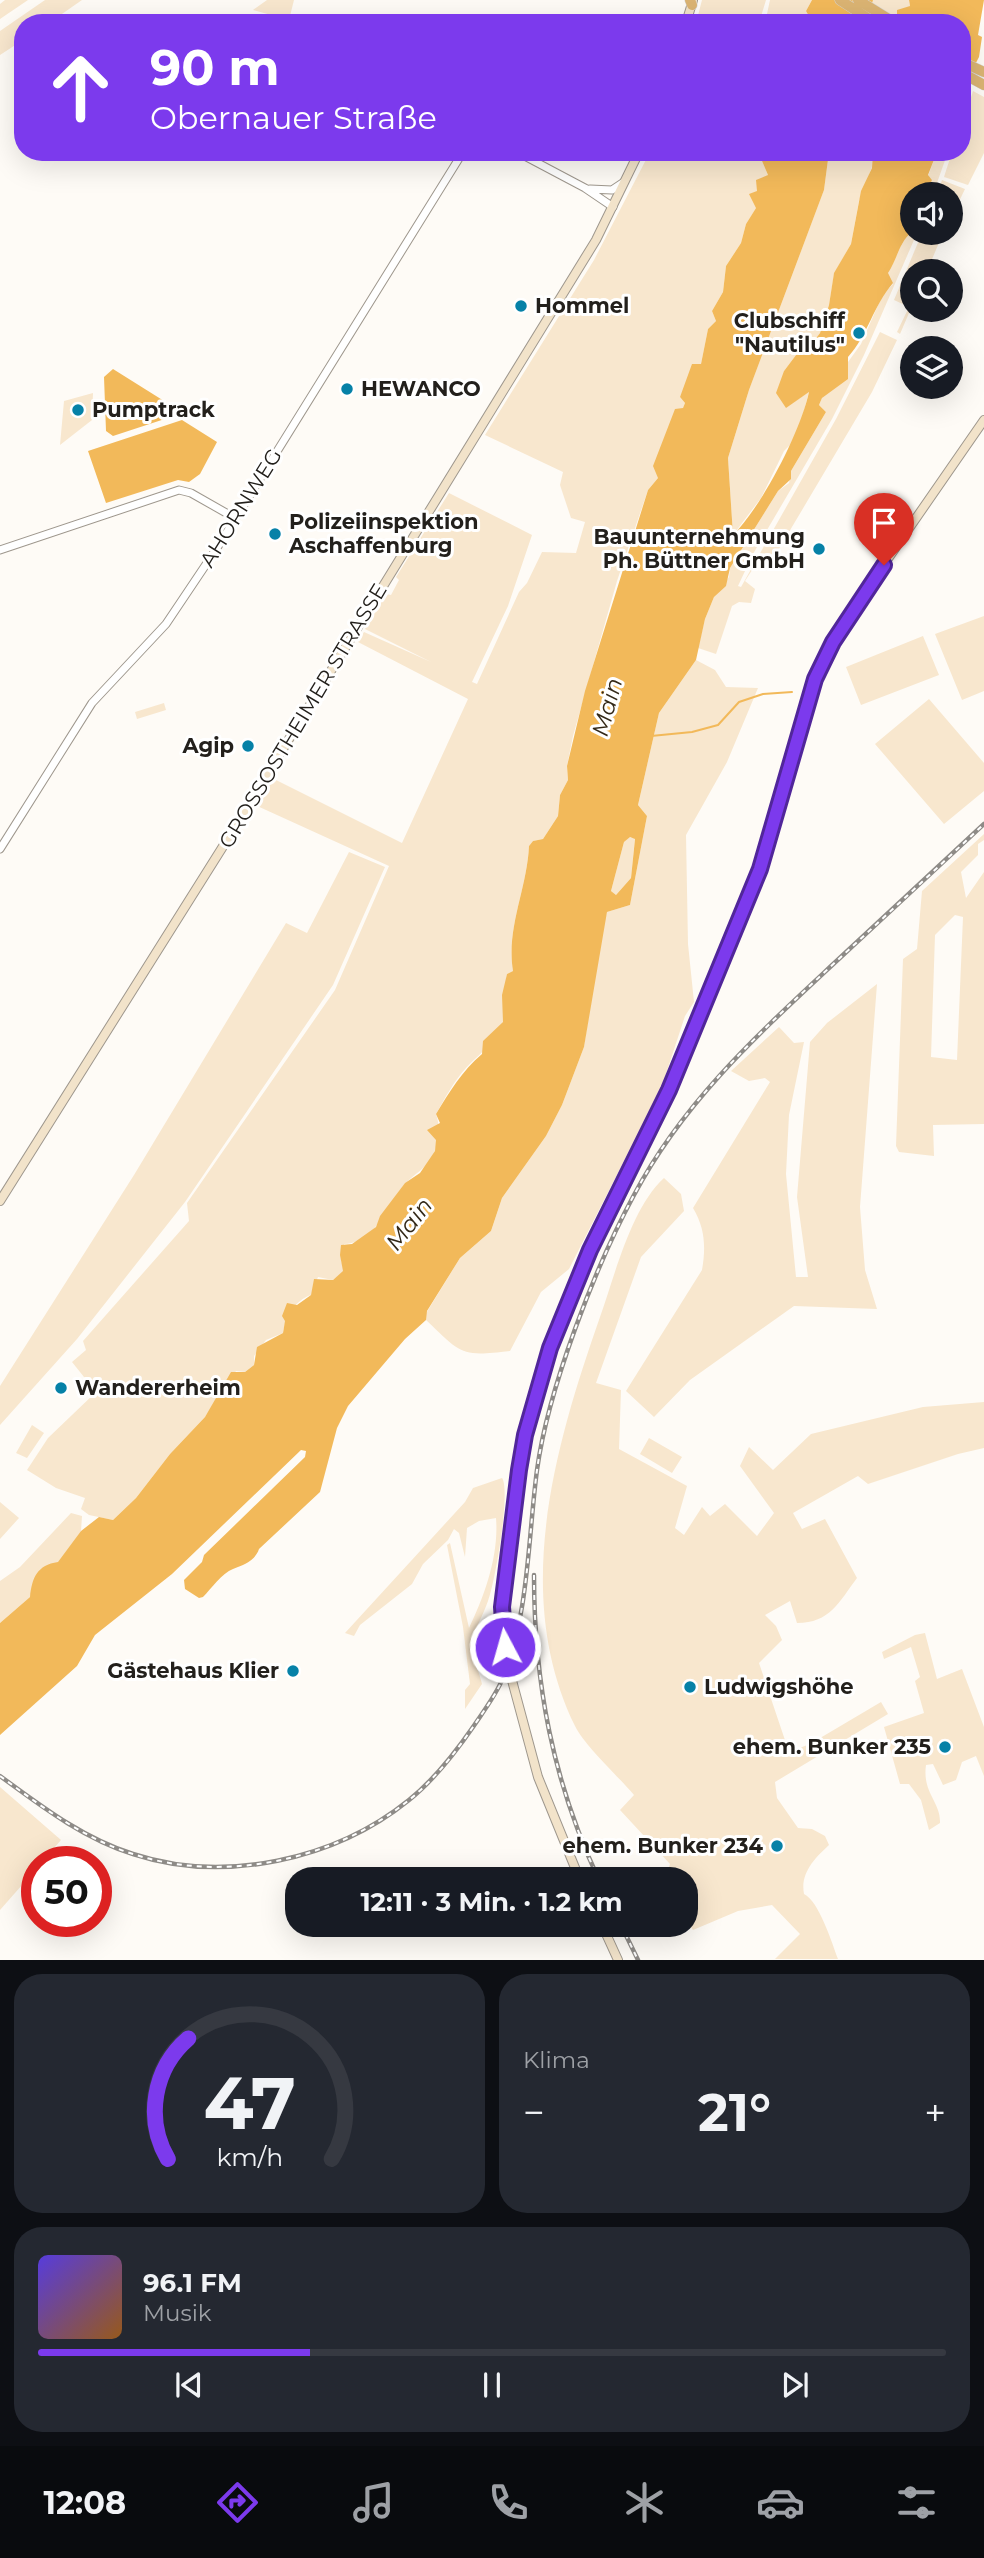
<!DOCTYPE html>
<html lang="de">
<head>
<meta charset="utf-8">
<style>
  body { margin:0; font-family:Montserrat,sans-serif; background:#242831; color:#f1f3f6; height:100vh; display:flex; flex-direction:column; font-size:26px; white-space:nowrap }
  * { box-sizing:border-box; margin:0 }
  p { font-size:23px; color:#9ea1a6 }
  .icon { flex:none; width:38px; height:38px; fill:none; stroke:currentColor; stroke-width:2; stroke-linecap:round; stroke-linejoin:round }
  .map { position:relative; height:1960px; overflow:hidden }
  .drawer { display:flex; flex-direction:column; gap:14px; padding:14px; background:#0d0f14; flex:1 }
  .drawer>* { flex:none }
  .hud { position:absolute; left:14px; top:14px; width:957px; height:147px; border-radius:28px; box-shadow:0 7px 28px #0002; background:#7c3aed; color:#fff; overflow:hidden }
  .tools { position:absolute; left:900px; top:182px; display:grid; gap:14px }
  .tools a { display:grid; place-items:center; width:63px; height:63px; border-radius:50%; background:#171b24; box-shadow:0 7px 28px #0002; font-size:35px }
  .speed { position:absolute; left:21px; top:1846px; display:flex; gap:14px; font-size:35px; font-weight:700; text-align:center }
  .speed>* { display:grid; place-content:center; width:91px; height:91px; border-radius:50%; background:#171b24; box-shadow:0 7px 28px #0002; line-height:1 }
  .speed .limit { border:10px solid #d22; background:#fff; color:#111 }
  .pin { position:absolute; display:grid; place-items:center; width:60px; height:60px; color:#fff; margin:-72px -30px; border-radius:50% 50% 50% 0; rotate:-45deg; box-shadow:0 0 7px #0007 }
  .pin .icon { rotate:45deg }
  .me { position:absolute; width:77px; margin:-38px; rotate:354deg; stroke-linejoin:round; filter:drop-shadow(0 0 5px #0008) }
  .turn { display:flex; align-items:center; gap:24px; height:147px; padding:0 21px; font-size:32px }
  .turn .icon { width:91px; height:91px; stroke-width:2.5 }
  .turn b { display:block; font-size:49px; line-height:60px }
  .big { font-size:52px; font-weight:700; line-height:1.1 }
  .drawer .widget { flex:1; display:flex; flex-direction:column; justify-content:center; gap:10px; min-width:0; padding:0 24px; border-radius:28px; background:#242831 }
  .drawer .dial { align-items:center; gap:0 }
  .dial svg { height:182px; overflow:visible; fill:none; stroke:#363941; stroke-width:7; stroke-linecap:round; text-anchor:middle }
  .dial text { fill:#f1f3f6; stroke:none }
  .song { display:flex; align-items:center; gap:21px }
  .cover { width:84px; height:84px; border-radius:10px; background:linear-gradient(135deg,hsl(250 70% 55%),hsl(30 70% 35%)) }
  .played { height:7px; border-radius:4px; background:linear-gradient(90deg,#7c3aed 30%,#363941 30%) }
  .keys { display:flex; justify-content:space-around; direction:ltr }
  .heat { display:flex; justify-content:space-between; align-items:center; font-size:38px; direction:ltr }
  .drawer .tiles { flex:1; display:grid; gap:14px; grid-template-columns:1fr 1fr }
  .widget:last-child { grid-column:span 2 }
  .trip { position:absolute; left:285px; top:1867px; width:413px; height:70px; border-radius:28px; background:#171b24; box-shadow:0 7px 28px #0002; font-weight:700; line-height:70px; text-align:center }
  .dock { display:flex; height:112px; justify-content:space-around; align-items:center; background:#090b0e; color:#9ea1a6 }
  .dock .icon { width:49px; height:49px }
  .dock .active { color:#7c3aed }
  .dock b { font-size:32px; color:#f1f3f6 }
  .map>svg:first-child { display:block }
  .green { fill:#f8e7ce; fill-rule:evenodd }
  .water { fill:#f2b95a; fill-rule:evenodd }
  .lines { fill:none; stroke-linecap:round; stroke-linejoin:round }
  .stream { stroke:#f2b95a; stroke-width:2 }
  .tertiary-casing { stroke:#9e978d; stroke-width:9 }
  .secondary-casing { stroke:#9e978d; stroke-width:10 }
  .trunk-casing { stroke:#d7d7d6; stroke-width:11 }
  .tertiary { stroke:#fff; stroke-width:7 }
  .secondary { stroke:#f2e3ca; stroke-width:8 }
  .trunk { stroke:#dbb473; stroke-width:10 }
  .rail-casing { stroke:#8e8b87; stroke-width:4.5 }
  .rail { stroke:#fff; stroke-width:2; stroke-dasharray:5; stroke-linecap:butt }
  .route-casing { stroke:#51269a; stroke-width:18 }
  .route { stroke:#7c3aed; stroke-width:12 }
  .poi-dot { fill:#0681a7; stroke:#fff; stroke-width:2.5 }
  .labels { text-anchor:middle; stroke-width:6; stroke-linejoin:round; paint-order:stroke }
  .poi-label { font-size:21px; font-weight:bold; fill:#23201c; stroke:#fff; text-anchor:start }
  .street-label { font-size:21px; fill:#23201c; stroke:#fff }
  .water-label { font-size:23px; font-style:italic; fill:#332817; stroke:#fff }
</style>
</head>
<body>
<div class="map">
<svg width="984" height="1960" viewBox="0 0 984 1960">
  <rect width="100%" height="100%" fill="#fefbf6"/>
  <!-- green -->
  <path class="green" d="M 5,0 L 28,0 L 0,19 L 0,4 Z
    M 45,0 L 82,0 L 49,23 L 23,23 L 23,40 L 0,55 L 0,31 Z
    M 267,0 L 294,0 L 289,20 L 253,10 Z
    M 702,0 L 766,0 L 759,23 L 696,23 Z
    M 770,0 L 812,0 L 806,11 L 810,18 L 803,23 L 765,23 Z
    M 873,0 L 909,0 L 910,6 L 899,16 L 897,23 L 867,23 Z
    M 973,91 L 984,97 L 984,153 L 968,185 L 944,177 L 952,152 L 962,152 L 963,122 Z
    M 650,152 L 772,152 L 762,161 L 768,175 L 757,191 L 756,208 L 746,224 L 741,243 L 726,266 L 723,292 L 712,311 L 716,321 L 708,329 L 701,364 L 696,366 L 680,397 L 685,403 L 658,478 L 648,490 L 617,581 L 573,736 L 567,766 L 568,780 L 560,795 L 558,816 L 543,839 L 533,841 L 529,846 C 527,889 506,928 513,971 L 507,974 C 504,988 506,1013 503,1022 C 497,1042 479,1054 466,1068 C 454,1081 445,1098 436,1114 C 440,1124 439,1139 435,1151 C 430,1167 413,1174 403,1186 C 393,1198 381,1222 372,1231 C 365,1238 354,1244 344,1244 L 341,1260 L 344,1271 L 333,1280 L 318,1277 L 311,1295 C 295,1300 285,1318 283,1333 L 266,1340 L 254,1356 L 254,1365 L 245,1372 L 236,1371 L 205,1417 L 170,1454 L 136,1498 L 113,1520 L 89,1515 L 81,1509 L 85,1498 L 56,1488 L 27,1470 L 48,1438 L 96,1392 L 72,1362 L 86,1350 L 83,1341 L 189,1221 L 187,1203 L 335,990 L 389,866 L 255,805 L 272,778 L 402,843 L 468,699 L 358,642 L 364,632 L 431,662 L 365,629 L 386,594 L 391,595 L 399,580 L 396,577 L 449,493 L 532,535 L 508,606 L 472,682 L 477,684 L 519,592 L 527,583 L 542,552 L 576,553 L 585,522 L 571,518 L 560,485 L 563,472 L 485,435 L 594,260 Z
    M 829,152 L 873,152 L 872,167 L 859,201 L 851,244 L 834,274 L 829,305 L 820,333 L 808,350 L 799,351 L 784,371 L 792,403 L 809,392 L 799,429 L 792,443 L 784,451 L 761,498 L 733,535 L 728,458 L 749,390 L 824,190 Z
    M 937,152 L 948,152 L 933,194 L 926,194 L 932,180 L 928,176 Z
    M 942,180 L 965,189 L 950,220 L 950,194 L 937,194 Z
    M 912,232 L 917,233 L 864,355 L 832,419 L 753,554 L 738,586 L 741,587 L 836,419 L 880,332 L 897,340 L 872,392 L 773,559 L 763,553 L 745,581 L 755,589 L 751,603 L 739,602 L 732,606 L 716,654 L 698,648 L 705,619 L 714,597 L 729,577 L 730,568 L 778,491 L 789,483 L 791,471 L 826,412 L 819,405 L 822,398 L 861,344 L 882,296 L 893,284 L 887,273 C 897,260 899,242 912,232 Z
    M 922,233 L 941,238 L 927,271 L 912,271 L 912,306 L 900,334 L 897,332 L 909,307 L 894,300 Z
    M 93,393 L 92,420 L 60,445 L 64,401 Z
    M 984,616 L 984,691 L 962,700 L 935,634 Z
    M 923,636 L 939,675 L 861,705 L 846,667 Z
    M 696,660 L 715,670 L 726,687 L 758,688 L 727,762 L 686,835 L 688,944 L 694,1002 L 685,1016 L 662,1086 L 569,1269 L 541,1292 L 510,1351 C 460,1357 462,1354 426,1320 L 425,1315 L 460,1258 L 491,1231 L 502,1198 L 546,1136 L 562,1105 L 584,1047 L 601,934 L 607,912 L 630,905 L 647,816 L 638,805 L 659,713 Z
    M 929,699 L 984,763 L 984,791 L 944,824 L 875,744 Z
    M 164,703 L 166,710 L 137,719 L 135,712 Z
    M 984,834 L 984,840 L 978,844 L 978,855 L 961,872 L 966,898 L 984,872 L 984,1124 L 933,1125 L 934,1156 L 899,1152 L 896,1146 L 903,959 L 917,949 L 922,891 ZM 955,915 L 963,917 L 957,1060 L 931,1057 L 935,935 Z
    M 629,837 L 635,838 L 631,878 L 616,895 L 611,891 L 624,842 Z
    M 349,852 L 385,867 L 333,985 L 185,1202 L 77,1339 L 0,1425 L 0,1386 L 134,1175 L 286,923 L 307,933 Z
    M 877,984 L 860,1207 L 865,1270 L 877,1309 L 794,1306 L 690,1380 L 654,1417 L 626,1391 L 702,1270 C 706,1247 705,1228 693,1208 L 770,1082 L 765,1078 L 749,1081 L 731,1071 L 779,1027 L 794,1043 L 804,1042 L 789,1115 L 786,1174 L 796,1277 L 808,1277 L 797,1197 L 810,1042 L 827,1023 Z
    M 664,1178 L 681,1194 L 684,1211 L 641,1257 L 596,1383 L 621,1390 L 619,1449 L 687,1486 L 675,1528 L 684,1535 L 702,1507 L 710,1516 L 725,1504 L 757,1536 L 774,1513 L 740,1466 L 749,1447 L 773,1470 L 811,1434 L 923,1407 L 984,1402 L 984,1448 L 958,1454 L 868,1484 L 858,1476 L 793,1513 L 802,1529 L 825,1519 L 857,1578 C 839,1602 830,1623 797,1623 L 790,1601 L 765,1615 L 776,1626 L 782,1640 L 759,1663 L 789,1752 L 810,1744 L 881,1702 L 888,1714 L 775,1782 L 777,1798 L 798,1828 L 812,1829 L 825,1836 L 829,1845 C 815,1858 800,1873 804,1894 C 819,1901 832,1943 838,1959 L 775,1959 L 800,1934 L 772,1905 L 738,1911 L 693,1930 L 686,1920 L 686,1880 L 665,1879 L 670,1864 L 620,1810 L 634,1795 C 618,1776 585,1746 575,1726 C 511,1595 555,1446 600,1317 C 615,1275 631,1208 664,1178 Z
    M 32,1425 L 44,1433 L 27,1458 L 16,1453 Z
    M 649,1438 L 682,1457 L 672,1473 L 640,1454 Z
    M 502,1478 C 511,1490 495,1583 488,1601 C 483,1616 473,1630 473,1647 C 473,1660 479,1671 482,1684 L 465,1709 L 465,1690 L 470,1684 L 463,1627 L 447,1545 L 450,1543 L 469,1628 C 485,1595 499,1555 496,1518 L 479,1521 L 467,1528 L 465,1557 L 459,1533 L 454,1529 L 448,1540 L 423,1564 L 412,1584 L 360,1625 L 354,1636 L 345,1633 L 465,1502 L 473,1488 Z
    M 0,1502 L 19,1518 L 0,1539 Z
    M 71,1513 L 82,1516 L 81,1531 L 67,1552 L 30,1597 L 0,1623 L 0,1581 L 20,1567 Z
    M 925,1633 L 937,1679 L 962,1669 L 984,1727 L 984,1776 L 976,1756 L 962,1762 L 956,1780 L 943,1785 L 933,1764 L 926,1765 C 922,1793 941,1802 940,1823 L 929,1830 L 921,1800 L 909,1784 L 900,1784 L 884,1727 L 924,1713 L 915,1681 L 920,1677 L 911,1647 L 884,1659 L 882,1652 L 915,1635 Z
    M 0,1787 L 61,1840 L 42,1862 L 37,1862 L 37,1868 L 0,1910 Z"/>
  <!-- water -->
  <path class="water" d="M 812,0 L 873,0 L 867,23 L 803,23 L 810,18 L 806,11 Z
    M 909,0 L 984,0 L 978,35 L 982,37 L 979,57 L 963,88 L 962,23 L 897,23 L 897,10 L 910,6 Z
    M 772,152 L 829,152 L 824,190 L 749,390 L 728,458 L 733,535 C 762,506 800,433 809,392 L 786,408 L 776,393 L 784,371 L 799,351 L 808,349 L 820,333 L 829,305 L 834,273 L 851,244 L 861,191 L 872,168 L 873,152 L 937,152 L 928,175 L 932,180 L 926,194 L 912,194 L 912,232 C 899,242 897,260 888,273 L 893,283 C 873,306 868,335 848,357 L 848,379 L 822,398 L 819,405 L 826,412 L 791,471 L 791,479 L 778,491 L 730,568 L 726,586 L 714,597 L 705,619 L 696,660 L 659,713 L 638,805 L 647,816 L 630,905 L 607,912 L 584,1047 L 562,1105 L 546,1136 L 502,1198 L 491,1231 L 460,1258 L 427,1311 L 426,1320 L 405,1339 L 348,1406 L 337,1428 L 320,1492 L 259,1549 C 255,1561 243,1565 233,1569 C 222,1573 211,1589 203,1597 L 199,1598 L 185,1589 L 184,1580 L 202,1562 L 204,1555 L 305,1457 L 306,1451 L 301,1450 L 172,1574 L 95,1635 L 77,1666 L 0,1735 L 0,1623 L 30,1597 C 32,1578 37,1565 58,1562 L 81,1531 L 99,1517 L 113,1520 L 136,1498 L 170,1454 L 205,1417 L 231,1372 L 245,1372 L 254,1365 L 257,1347 L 283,1333 L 285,1321 L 282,1316 L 287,1303 L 297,1305 L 311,1295 L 314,1279 L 333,1280 L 343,1271 L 340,1255 L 341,1245 L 352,1244 L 376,1227 L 380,1216 L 405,1183 L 420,1173 L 435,1151 L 436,1140 L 427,1130 L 440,1123 L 436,1114 C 450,1091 462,1071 482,1054 L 483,1041 L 503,1022 L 502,995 L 507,974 L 513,971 C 506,928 527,889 529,846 L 533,841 L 543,839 L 558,816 L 560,795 L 568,780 L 567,766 L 585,691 L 648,490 L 658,478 L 653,466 L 675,409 L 683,408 L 685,403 L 680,397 L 692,364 L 701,364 L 708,329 L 716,321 L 712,311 L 723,292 L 726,266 L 741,243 L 746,224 L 756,208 L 749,194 L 757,191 L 756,180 L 768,175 L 762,161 ZM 630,837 L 635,839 L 631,878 L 616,895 L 611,891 L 624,842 Z
    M 113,369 L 180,411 L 180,414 L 113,436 L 106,431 L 104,377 Z
    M 182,420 L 217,442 L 200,474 L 189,482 L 178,480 L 106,503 L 88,451 Z"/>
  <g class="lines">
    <!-- stream -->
    <path class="stream" d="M 651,736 L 692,732 L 718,725 L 739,702 L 763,694 L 792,692"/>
    <!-- tertiary casing -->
    <g class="tertiary-casing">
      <path id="tertiary" d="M 517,152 L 585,188 L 613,207
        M 590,189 L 612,190 L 624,182
        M 0,550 L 179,490 L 191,493 L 235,518
        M 0,849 L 92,703 L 166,624 L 217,548 L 463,152"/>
    </g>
    <!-- secondary casing -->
    <g class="secondary-casing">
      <path id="secondary" d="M 686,23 L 693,0
        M 0,1201 L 222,848 L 596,240 L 639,152
        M 580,1880 L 538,1777 L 510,1673 L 502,1626 L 507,1555 L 524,1441 L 534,1400 L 565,1308 L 615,1197 L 669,1090 L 760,869 L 806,706 L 823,660 L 858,602 L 984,420
        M 602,1925 L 618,1960"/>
    </g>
    <!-- trunk casing -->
    <g class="trunk-casing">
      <path id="trunk" d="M 690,0 L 692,5
        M 840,0 L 875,23
        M 858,0 L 895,23
        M 962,62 L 984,72
        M 962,73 L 984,85"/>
    </g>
    <!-- tertiary -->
    <use href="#tertiary" class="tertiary"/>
    <!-- secondary -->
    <use href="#secondary" class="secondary"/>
    <!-- trunk -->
    <use href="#trunk" class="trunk"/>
    <!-- rail casing -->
    <g class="rail-casing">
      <path id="rail" d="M 534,1575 C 534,1683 553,1782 599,1880
        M 0,1776 C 41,1806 84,1839 133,1854 C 224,1884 335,1860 409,1800 C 434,1780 455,1753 473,1727 C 483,1712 496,1695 503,1678 C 529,1613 528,1538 537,1470 C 548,1389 595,1267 634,1195 C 682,1104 755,1037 829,968 C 881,920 933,872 984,824
        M 621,1925 L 638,1960"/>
    </g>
    <!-- rail -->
    <use href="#rail" class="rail"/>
  </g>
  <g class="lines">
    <!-- route casing -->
    <g class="route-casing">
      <path id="route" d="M 505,1647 L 502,1607 L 519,1470 L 525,1435 L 550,1348 L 590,1250 L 669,1090 L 760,869 L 815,679 L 833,642 L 884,565"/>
    </g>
    <!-- route -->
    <use href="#route" class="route"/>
  </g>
  <!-- markers -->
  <g class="poi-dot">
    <circle cx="521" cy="306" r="7"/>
    <circle cx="859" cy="333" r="7"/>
    <circle cx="347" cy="389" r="7"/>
    <circle cx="78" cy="410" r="7"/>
    <circle cx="275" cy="534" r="7"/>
    <circle cx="819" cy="549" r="7"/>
    <circle cx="248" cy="746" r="7"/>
    <circle cx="61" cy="1388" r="7"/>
    <circle cx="293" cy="1671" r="7"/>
    <circle cx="690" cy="1687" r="7"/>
    <circle cx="945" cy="1747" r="7"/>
    <circle cx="777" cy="1846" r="7"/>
  </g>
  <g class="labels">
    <!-- poi labels -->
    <g class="poi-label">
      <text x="535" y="313">Hommel</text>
      <text x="845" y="328" text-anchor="end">Clubschiff<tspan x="845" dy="24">"Nautilus"</tspan></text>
      <text x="361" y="396">HEWANCO</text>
      <text x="92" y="417">Pumptrack</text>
      <text x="289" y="529">Polizeiinspektion<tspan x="289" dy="24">Aschaffenburg</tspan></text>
      <text x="805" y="544" text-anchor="end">Bauunternehmung<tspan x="805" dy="24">Ph. Büttner GmbH</tspan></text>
      <text x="234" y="753" text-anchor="end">Agip</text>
      <text x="75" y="1395">Wandererheim</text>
      <text x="279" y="1678" text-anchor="end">Gästehaus Klier</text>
      <text x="704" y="1694">Ludwigshöhe</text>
      <text x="931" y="1754" text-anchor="end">ehem. Bunker 235</text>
      <text x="763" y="1853" text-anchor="end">ehem. Bunker 234</text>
    </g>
    <!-- street labels -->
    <g class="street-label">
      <text transform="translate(241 508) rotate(-58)" y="7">AHORNWEG</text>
      <text transform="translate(303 716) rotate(-59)" y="7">GROSSOSTHEIMER STRASSE</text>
    </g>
    <!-- water labels -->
    <g class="water-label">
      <text transform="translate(607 707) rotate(-75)" y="8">Main</text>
      <text transform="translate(409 1224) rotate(-52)" y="8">Main</text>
    </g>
  </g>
</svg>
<div class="tools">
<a><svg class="icon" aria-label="sound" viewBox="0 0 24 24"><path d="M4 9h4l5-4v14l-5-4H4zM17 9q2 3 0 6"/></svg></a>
<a><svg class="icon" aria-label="search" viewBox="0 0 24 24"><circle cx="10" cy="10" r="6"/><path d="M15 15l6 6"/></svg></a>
<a><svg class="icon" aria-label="layers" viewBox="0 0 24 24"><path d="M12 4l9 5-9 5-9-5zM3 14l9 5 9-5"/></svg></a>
</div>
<div class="speed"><div class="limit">50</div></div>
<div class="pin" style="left:884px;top:565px;background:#d93025"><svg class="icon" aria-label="arrive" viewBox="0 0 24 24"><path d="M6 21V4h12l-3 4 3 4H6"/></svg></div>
<svg class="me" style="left:505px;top:1647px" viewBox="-20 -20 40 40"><circle r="17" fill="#7c3aed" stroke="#fff" stroke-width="3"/><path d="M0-11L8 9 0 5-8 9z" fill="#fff"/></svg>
<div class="trip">12:11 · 3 Min. · 1.2 km</div>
<div class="hud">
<div class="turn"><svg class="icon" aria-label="ahead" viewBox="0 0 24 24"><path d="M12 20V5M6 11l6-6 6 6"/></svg><div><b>90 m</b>Obernauer Straße</div></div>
</div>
</div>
<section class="drawer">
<div class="tiles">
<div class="widget dial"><svg viewBox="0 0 100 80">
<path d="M14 69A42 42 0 1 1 86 69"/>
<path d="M14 69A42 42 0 0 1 23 16" stroke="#7c3aed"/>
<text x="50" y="56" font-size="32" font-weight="700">47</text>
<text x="50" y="72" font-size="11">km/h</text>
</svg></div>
<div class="widget"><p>Klima</p>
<div class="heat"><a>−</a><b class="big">21°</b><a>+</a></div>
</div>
<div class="widget">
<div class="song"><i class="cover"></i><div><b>96.1 FM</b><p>Musik</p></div></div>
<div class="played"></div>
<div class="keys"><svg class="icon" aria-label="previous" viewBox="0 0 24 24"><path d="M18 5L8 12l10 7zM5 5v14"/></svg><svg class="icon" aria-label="pause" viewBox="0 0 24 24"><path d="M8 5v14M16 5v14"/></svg><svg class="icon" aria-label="next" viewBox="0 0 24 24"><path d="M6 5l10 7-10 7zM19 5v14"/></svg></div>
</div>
</div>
</section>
<nav class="dock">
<b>12:08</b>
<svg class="icon active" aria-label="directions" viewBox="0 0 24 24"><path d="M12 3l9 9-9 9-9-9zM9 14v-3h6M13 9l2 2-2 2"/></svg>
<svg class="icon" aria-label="music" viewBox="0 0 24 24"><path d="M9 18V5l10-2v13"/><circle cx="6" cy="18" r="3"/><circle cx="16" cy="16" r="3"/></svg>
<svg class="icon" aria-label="phone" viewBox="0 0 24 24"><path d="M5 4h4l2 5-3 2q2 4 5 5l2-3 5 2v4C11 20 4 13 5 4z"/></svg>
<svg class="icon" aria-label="climate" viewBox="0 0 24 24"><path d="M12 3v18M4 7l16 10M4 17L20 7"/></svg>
<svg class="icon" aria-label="car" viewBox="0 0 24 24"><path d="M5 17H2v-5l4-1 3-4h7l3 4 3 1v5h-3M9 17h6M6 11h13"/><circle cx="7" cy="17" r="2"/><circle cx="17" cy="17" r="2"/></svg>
<svg class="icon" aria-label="filters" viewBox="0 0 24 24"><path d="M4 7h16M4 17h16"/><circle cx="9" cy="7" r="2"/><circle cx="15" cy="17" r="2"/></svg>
</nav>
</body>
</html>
